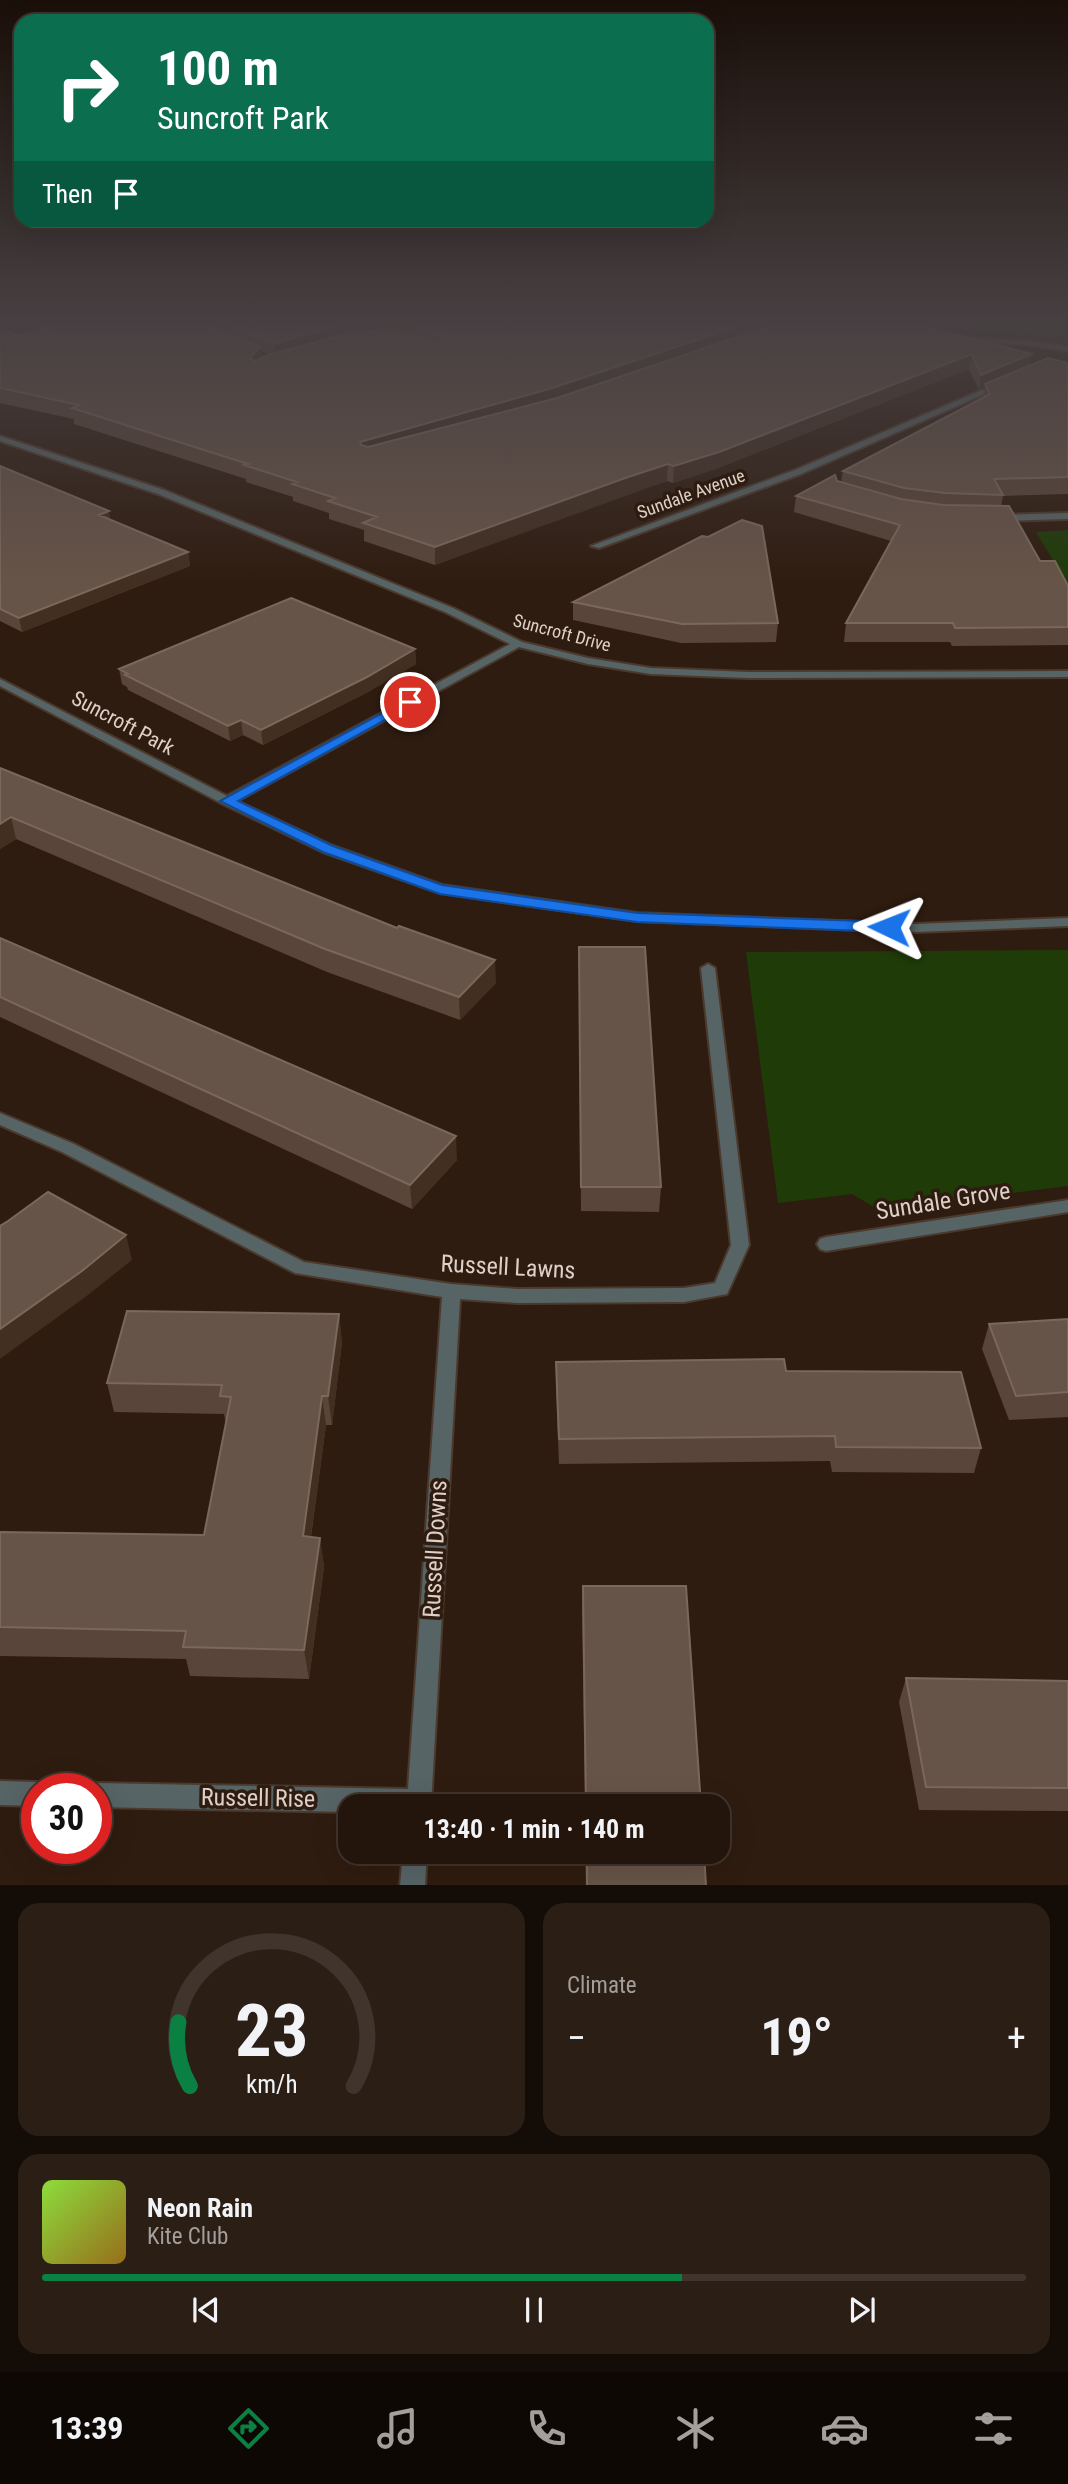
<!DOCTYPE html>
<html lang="en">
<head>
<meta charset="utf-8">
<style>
  body { margin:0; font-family:"Roboto Condensed",sans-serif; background:#2b1e15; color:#f1f3f6; height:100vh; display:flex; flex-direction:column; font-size:26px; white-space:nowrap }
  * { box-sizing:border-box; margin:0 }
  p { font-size:23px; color:#a39f9d }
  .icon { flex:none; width:38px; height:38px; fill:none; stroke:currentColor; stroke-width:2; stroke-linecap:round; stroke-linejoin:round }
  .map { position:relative; height:1885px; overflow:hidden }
  .side { display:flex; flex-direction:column; gap:18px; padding:18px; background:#130c07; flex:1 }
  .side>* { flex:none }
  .guide { position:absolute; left:14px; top:14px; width:700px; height:214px; border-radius:21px; box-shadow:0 7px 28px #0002,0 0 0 2px #40342d; background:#0b6e4f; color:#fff; overflow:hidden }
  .speed { position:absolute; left:21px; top:1773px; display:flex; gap:14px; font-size:35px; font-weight:700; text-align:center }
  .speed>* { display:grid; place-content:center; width:91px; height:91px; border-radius:50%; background:#23150c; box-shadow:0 7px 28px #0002,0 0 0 2px #40342d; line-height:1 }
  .speed .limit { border:10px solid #d22; background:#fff; color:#111 }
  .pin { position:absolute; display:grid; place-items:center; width:60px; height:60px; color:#fff; margin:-30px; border:4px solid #fff; border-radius:50%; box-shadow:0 2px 7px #0007 }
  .me { position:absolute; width:77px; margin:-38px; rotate:272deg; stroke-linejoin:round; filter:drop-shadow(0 0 5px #0008) }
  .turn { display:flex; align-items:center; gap:24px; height:147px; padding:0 28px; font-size:32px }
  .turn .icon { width:91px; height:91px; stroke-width:2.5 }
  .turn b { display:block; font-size:49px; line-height:60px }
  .then { display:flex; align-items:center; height:66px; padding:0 28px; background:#0003; gap:14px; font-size:26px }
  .big { font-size:52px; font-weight:700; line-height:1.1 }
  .side .widget { flex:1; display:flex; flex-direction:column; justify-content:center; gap:10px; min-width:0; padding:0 24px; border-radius:21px; background:#2b1e15 }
  .side .dial { align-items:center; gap:0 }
  .dial svg { height:182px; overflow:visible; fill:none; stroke:#40342d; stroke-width:7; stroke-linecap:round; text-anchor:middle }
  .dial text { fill:#f1f3f6; stroke:none }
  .song { display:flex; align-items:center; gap:21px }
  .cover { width:84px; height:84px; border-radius:10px; background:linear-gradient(135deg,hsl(90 70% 55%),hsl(40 70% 35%)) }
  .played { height:7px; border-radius:4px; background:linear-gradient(90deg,#0b8043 65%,#40342d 65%) }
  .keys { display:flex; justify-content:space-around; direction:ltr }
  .heat { display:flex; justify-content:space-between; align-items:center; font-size:38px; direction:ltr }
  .side .tiles { flex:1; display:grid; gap:18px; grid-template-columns:1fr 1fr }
  .widget:last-child { grid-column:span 2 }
  .trip { position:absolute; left:338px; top:1794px; width:392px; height:70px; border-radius:21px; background:#23150c; box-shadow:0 7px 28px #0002,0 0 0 2px #40342d; font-weight:700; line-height:70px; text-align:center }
  .tab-bar { display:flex; height:112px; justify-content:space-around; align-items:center; background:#0e0805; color:#a39f9d }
  .tab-bar .icon { width:49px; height:49px }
  .tab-bar .selected { color:#0b8043 }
  .tab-bar b { font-size:32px; color:#f1f3f6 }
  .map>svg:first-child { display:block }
  .green { fill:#1f3b08 }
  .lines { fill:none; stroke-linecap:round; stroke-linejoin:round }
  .minor-casing { stroke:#4b392d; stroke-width:4 }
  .minor { fill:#576465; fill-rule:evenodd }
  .wall { fill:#594539; fill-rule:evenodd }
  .shaded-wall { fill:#422f22 }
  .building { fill:#675448; stroke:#7a685c; stroke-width:2 }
  .route { fill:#1a73e8; stroke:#114b97; stroke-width:2 }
  .labels { text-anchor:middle; stroke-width:7; stroke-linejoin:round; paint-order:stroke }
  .far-street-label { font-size:18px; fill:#ddd0c8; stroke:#2f1c10 }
  .street-label { font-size:21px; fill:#ddd0c8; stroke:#2f1c10 }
  .near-street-label { font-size:24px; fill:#ddd0c8; stroke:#2f1c10 }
</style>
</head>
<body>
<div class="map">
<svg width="1068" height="1886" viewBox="0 0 1068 1886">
  <rect width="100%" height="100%" fill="#2f1c10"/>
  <!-- green -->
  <path class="green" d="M 973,322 L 1067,322 L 1067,323 L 1064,336 L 1058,337 L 969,332 Z
    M 1068,530 L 1068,585 L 1036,532 Z
    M 1068,950 L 1068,1186 L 879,1210 L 852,1194 L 778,1203 L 746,952 Z"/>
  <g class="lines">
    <!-- minor casing -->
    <g class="minor-casing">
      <path id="minor" d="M 53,322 L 66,322 L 47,328 L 54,332 L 52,335 L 37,328 Z
        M 958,337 L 1028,341 L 1068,347 L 1068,351 L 1028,345 L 956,340 Z
        M 996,384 L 1003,386 L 801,474 L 599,548 L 591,546 L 795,470 Z
        M 0,436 L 164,490 L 453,608 L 522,642 L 588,658 L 651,668 L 748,672 L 1068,671 L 1068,677 L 748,678 L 651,674 L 588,664 L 519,647 L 237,801 L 333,846 L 442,885 L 637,913 L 916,924 L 1068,918 L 1068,926 L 916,932 L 637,921 L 440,893 L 323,852 L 223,804 L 0,686 L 0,679 L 227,796 L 510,644 L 445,612 L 158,494 L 0,441 Z
        M 1068,513 L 1068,519 L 996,521 L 991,518 L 996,515 Z
        M 708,964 L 715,968 L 749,1245 L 727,1294 L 684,1302 L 517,1303 L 460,1299 L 431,1806 L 350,1806 L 350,1812 L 96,1807 L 96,1788 L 87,1788 L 96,1783 L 408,1789 L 442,1297 L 295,1273 L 62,1152 L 0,1125 L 0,1113 L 74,1144 L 304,1262 L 451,1284 L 517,1289 L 684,1288 L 715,1283 L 731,1245 L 701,968 Z
        M 1068,1200 L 1068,1212 L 826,1251 L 820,1249 L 817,1244 L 820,1239 L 826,1237 Z
        M 0,1781 L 37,1782 L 45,1786 L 47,1788 L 37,1788 L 37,1806 L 0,1805 Z
        M 403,1852 L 427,1852 L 425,1886 L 400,1886 Z"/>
    </g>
    <!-- minor -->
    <use href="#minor" class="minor"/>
  </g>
  <!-- wall -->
  <path class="wall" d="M 72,322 L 880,322 L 880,325 L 1032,354 L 1029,365 L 1068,363 L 1068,494 L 1003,496 L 1001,506 L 1040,561 L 1068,586 L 1068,645 L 952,646 L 950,642 L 844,642 L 846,623 L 891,541 L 794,512 L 796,496 L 837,481 L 841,482 L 843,471 L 983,398 L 985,387 L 979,390 L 969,369 L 718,468 L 673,483 L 667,481 L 624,495 L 435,565 L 364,541 L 364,530 L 329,519 L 329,513 L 293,501 L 293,497 L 246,482 L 246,479 L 74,424 L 74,419 L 0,403 L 0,329 L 16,335 ZM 261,351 L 268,354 L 261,358 Z
    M 0,466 L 111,520 L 188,552 L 190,566 L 22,632 L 0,621 Z
    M 573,602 L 778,623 L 776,642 L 681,643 L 573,620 Z
    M 415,649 L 416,664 L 368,692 L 263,745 L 243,735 L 230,741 L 128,690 L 127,687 L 122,684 L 119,669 Z
    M 0,768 L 496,983 L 460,1020 L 327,972 L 16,839 L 0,849 Z
    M 0,938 L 457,1160 L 412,1209 L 0,1017 Z
    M 579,947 L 661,1187 L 659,1212 L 581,1211 Z
    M 339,1314 L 342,1343 L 332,1425 L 326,1425 L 311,1537 L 320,1538 L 324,1567 L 309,1679 L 190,1676 L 186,1659 L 0,1656 L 0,1532 L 204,1535 L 226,1425 L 224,1414 L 114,1412 L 107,1383 Z
    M 1068,1319 L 1068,1417 L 1009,1420 L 982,1349 L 989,1324 Z
    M 556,1362 L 786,1371 L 981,1448 L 974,1473 L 832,1472 L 830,1461 L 559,1464 L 556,1386 Z
    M 583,1586 L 701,1806 L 585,1806 L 582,1610 Z
    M 906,1678 L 1068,1681 L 1068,1811 L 919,1810 L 899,1702 Z
    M 585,1852 L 704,1852 L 706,1886 L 586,1886 Z"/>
  <!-- shaded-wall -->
  <path class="shaded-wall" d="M 357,322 L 375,322 L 376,333 L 276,357 L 275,343 L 336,326 Z
    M 752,322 L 787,322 L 549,404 L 361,458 L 360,442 Z
    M 260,347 L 262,362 L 251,373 L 250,358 Z
    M 972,354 L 969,369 L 718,468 L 673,483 L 674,466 Z
    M 1032,354 L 1029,369 L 985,384 L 985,387 L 979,390 L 981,375 Z
    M 668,464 L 667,481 L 435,565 L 435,547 Z
    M 109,511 L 111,524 L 99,515 Z
    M 188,552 L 190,566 L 22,632 L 19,618 Z
    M 415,649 L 416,664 L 368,692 L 263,745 L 261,730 Z
    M 241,720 L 243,735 L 230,741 L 228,726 Z
    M 11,817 L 16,839 L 0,849 L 0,824 Z
    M 495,960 L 496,983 L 460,1020 L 459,997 Z
    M 456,1136 L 457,1160 L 412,1209 L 410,1185 Z
    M 126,1235 L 132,1260 L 88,1295 L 0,1359 L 0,1329 Z
    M 339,1314 L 342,1343 L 332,1425 L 328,1396 Z
    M 322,1396 L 326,1425 L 307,1565 L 303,1536 Z
    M 320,1538 L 324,1567 L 309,1679 L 304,1650 Z"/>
  <!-- building -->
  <path class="building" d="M 72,322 L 197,322 L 260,347 L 250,358 L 255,361 L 268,355 L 350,333 L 390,331 L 429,340 L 434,345 L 444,338 L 416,324 L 401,322 L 752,322 L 549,389 L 360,442 L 361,445 L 368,447 L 557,398 L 782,322 L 842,322 L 927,327 L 1032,354 L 981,375 L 972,354 L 719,452 L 674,466 L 668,464 L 625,478 L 435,547 L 363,523 L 377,517 L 328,501 L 335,498 L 292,484 L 297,482 L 244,465 L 248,464 L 72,408 L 79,405 L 0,388 L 0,329 L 16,335 Z
    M 219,322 L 357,322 L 336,326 L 275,343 Z
    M 1048,358 L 1068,363 L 1068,477 L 994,479 L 1003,495 L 945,493 L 904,488 L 843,471 L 990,394 L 985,384 Z
    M 0,466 L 109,511 L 99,515 L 188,552 L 19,618 L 0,609 Z
    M 835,475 L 837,481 L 901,499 L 943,505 L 1009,506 L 1040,561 L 1055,561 L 1068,586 L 1068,627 L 955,628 L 953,623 L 846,623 L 900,525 L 796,496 Z
    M 742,520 L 762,526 L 778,623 L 682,624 L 573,602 L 702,536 L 708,537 Z
    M 291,598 L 415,649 L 367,677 L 261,730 L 241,720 L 228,726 L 125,675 L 128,674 L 119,669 Z
    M 0,768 L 397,928 L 399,926 L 495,960 L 459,997 L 325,949 L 11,817 L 0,824 Z
    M 0,938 L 456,1136 L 410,1185 L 0,997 Z
    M 579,947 L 645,947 L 661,1187 L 581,1187 Z
    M 48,1192 L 126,1235 L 82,1271 L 0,1329 L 0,1226 L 8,1221 Z
    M 127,1311 L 339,1314 L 328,1396 L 322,1396 L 303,1536 L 320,1538 L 304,1650 L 183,1647 L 186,1631 L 0,1627 L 0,1532 L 204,1535 L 231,1397 L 220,1396 L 222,1385 L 107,1383 Z
    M 1068,1319 L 1068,1392 L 1016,1396 L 989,1324 Z
    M 784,1359 L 786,1371 L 961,1372 L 981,1448 L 836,1447 L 835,1436 L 559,1439 L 556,1362 Z
    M 583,1586 L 686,1586 L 701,1806 L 586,1806 Z
    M 906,1678 L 1068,1681 L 1068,1788 L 926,1787 Z
    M 587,1852 L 704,1852 L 706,1886 L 587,1886 Z"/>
  <!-- sky -->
  <linearGradient id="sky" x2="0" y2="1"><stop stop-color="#1a0f09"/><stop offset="0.55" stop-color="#474042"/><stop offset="1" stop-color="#474042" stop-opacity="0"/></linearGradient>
  <rect width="1068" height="586" fill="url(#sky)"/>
  <!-- route -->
  <path class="route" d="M 410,698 L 414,699 L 414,704 L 238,801 L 333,846 L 442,885 L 637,913 L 889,922 L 897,927 L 889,932 L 637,922 L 440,894 L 323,852 L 220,801 Z"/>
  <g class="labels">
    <!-- far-street labels -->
    <g class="far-street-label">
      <text transform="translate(691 494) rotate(-20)" y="6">Sundale Avenue</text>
      <text transform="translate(562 633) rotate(15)" y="6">Suncroft Drive</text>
    </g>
    <!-- street labels -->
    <g class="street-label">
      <text transform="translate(123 723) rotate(28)" y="7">Suncroft Park</text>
    </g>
    <!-- near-street labels -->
    <g class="near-street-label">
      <text transform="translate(943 1201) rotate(-9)" y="8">Sundale Grove</text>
      <text transform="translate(508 1267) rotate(3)" y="8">Russell Lawns</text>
      <text transform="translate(435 1549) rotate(-87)" y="8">Russell Downs</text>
      <text transform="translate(258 1798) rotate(1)" y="8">Russell Rise</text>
    </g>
  </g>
</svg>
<div class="speed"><div class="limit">30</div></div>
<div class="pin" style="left:410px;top:702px;background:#d93025"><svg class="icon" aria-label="arrive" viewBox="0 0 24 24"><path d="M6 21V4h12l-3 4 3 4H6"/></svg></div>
<svg class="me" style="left:889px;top:927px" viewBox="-20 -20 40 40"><path d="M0-17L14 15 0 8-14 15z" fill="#1a73e8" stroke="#fff" stroke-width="4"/></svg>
<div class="trip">13:40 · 1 min · 140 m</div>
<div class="guide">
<div class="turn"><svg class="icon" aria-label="right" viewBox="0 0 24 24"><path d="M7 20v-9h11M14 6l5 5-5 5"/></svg><div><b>100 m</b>Suncroft Park</div></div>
<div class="then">Then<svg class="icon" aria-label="arrive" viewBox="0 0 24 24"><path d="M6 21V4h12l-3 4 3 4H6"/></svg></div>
</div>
</div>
<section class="side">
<div class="tiles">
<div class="widget dial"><svg viewBox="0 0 100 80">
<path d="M14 69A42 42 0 1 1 86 69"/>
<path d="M14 69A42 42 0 0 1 9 41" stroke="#0b8043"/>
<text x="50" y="56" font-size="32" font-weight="700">23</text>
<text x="50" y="72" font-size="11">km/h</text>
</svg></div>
<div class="widget"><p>Climate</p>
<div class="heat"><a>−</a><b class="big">19°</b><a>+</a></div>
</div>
<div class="widget">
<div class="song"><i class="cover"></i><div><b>Neon Rain</b><p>Kite Club</p></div></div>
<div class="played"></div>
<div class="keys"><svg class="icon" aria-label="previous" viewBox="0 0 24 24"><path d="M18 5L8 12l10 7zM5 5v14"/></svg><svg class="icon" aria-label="pause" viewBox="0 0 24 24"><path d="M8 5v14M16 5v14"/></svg><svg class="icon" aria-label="next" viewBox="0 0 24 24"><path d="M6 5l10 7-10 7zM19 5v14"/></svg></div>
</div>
</div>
</section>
<nav class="tab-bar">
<b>13:39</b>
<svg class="icon selected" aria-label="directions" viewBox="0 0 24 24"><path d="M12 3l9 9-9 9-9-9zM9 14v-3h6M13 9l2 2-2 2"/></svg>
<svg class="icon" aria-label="music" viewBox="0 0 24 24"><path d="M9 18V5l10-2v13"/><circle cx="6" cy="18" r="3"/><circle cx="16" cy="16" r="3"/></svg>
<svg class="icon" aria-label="phone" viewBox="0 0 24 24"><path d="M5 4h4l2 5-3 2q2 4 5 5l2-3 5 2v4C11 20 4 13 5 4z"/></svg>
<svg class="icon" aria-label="climate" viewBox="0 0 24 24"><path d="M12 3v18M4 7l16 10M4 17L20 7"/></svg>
<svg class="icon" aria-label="car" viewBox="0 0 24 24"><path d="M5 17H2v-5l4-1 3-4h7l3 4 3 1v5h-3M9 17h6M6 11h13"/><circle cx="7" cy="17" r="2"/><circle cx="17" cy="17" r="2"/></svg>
<svg class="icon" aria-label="filters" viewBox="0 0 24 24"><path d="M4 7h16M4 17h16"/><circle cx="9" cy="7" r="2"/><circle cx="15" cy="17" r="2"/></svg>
</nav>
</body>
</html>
